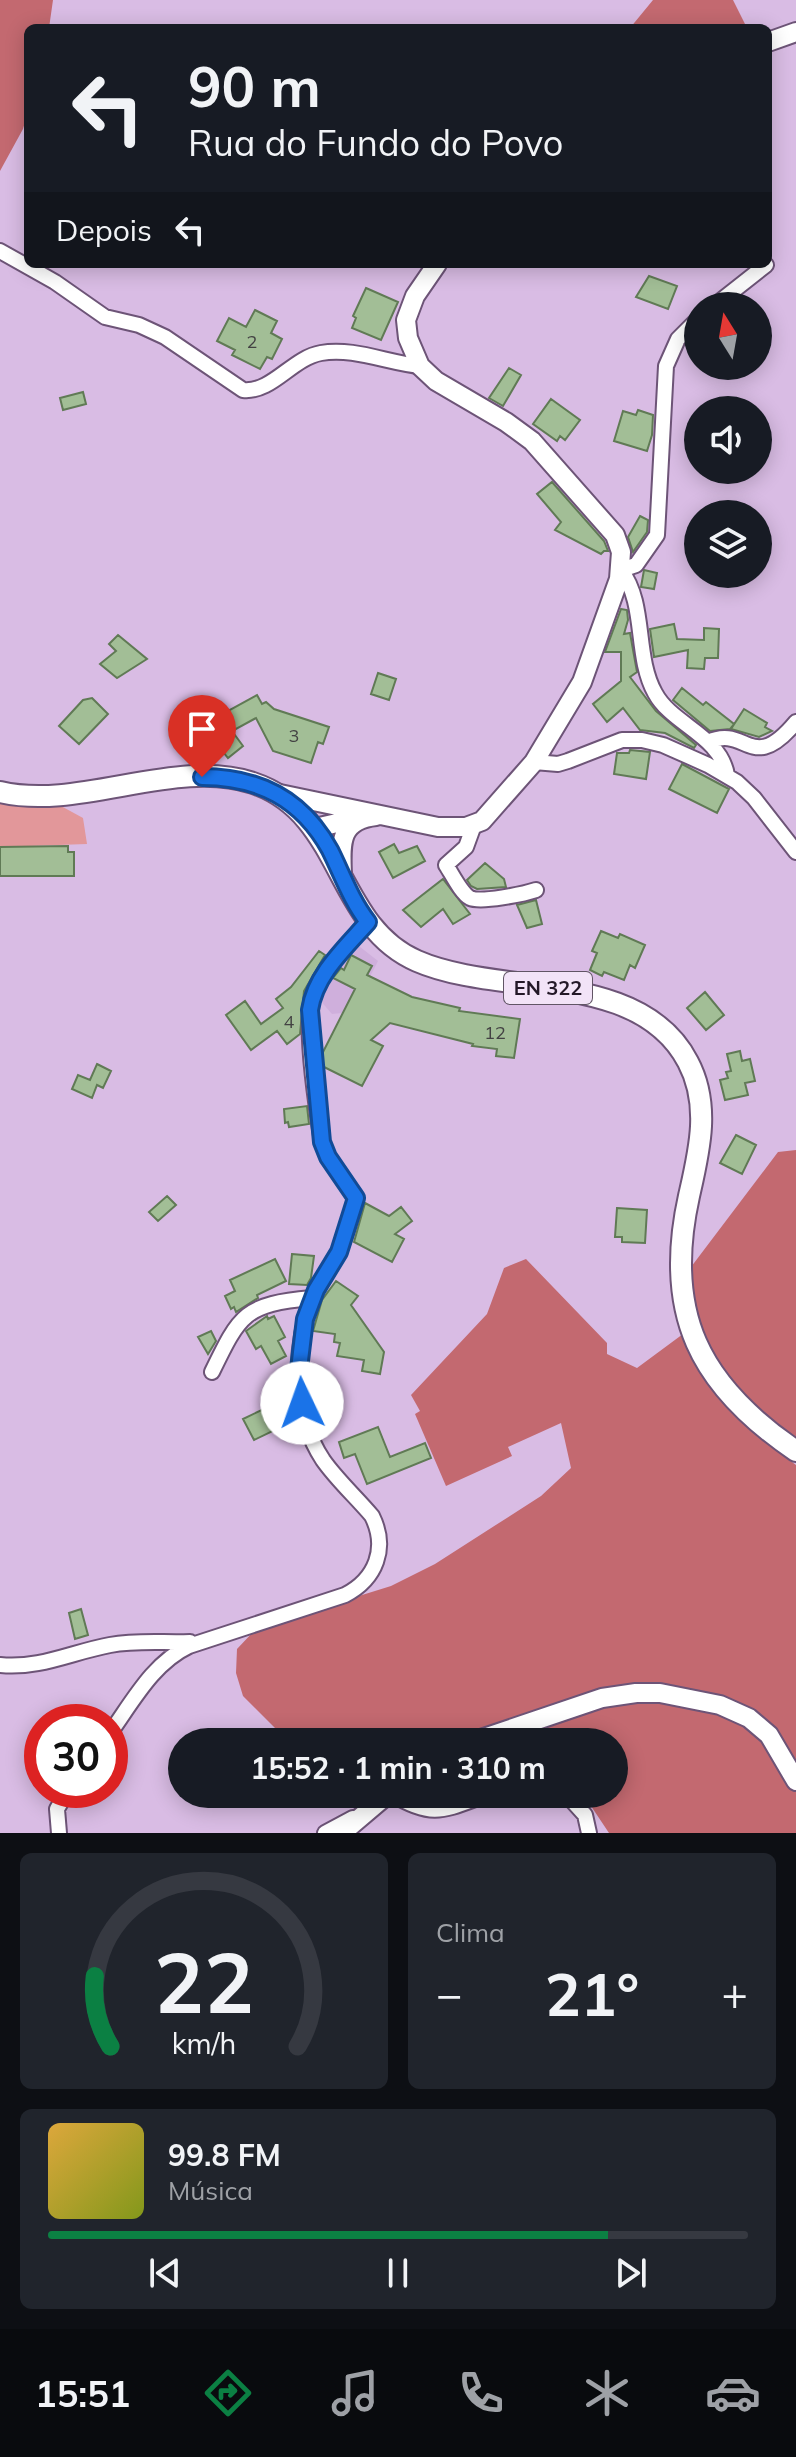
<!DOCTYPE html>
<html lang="pt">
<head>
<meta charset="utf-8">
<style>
  body { margin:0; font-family:Mulish,sans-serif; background:#20242c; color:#f1f3f6; height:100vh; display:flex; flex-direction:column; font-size:30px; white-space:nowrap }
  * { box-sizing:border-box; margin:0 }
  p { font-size:26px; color:#9ea1a6 }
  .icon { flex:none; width:44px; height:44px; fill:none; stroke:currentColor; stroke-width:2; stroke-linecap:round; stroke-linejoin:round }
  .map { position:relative; height:1833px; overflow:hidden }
  .sheet { display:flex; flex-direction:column; gap:20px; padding:20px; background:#0d0f14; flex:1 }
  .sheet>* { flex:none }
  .banner { position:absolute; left:24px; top:24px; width:748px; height:244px; border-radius:12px; box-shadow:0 4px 20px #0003; background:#171b24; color:#f1f3f6; overflow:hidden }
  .needle { width:52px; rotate:349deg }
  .controls { position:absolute; left:684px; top:292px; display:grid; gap:16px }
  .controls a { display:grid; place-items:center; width:88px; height:88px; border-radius:50%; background:#171b24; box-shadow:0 4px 20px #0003; font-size:40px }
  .speed { position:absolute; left:24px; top:1704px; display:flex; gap:16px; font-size:40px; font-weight:700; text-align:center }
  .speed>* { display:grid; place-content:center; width:104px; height:104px; border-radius:50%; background:#171b24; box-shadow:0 4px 20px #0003; line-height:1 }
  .speed .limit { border:12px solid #d22; background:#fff; color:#111 }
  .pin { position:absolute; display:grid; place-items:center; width:68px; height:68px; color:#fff; margin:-82px -34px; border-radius:50% 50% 50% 0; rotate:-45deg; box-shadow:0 0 8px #0007 }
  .pin .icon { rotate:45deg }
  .me { position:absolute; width:88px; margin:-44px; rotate:357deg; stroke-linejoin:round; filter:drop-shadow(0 0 6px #0008) }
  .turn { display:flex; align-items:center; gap:28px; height:168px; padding:0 32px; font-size:36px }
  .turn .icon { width:104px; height:104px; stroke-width:2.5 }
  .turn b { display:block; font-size:56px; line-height:68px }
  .then { display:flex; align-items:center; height:76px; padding:0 32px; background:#0003; gap:16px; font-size:30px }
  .big { font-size:60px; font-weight:700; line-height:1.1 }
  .sheet .widget { flex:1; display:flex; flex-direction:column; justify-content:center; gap:12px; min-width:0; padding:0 28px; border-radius:12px; background:#20242c }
  .sheet .dial { align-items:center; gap:0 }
  .dial svg { height:208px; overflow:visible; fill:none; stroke:#363941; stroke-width:7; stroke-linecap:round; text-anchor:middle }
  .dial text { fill:#f1f3f6; stroke:none }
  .song { display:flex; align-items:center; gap:24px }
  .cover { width:96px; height:96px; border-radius:12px; background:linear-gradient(135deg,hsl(40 70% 55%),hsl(70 70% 35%)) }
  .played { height:8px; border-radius:4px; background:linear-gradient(90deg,#0b8043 80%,#363941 80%) }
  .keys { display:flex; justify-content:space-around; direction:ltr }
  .heat { display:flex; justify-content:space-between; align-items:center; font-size:44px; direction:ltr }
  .sheet .tiles { flex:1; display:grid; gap:20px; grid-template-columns:1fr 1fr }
  .widget:last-child { grid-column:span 2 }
  .trip { position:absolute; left:168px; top:1728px; width:460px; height:80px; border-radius:40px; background:#171b24; box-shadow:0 4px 20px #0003; font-weight:700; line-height:80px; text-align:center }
  .tabs { display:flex; height:128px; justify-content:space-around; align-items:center; background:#090b0e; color:#9ea1a6 }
  .tabs .icon { width:56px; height:56px }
  .tabs .current { color:#0b8043 }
  .tabs b { font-size:36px; color:#f1f3f6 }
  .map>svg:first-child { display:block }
  .built { fill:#cfafdc }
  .green { fill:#e2979a }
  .forest { fill:#c36970 }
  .building { fill:#a2be96; stroke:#607a55; stroke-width:2 }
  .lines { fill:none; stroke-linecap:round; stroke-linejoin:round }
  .street-casing { stroke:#6d5477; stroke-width:18 }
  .secondary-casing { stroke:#6d5477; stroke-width:22 }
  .primary-casing { stroke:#6d5477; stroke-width:24 }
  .street { stroke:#fff; stroke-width:14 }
  .secondary { stroke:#fff; stroke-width:18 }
  .primary { stroke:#fff; stroke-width:20 }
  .route-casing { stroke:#114b97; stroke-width:20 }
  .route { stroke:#1a73e8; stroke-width:14 }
  .labels { text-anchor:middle; stroke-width:7; stroke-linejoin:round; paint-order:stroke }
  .number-label { font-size:18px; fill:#434243 }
  .shield { fill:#f2e3f7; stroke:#615565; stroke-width:2 }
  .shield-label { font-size:20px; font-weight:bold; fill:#231827 }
</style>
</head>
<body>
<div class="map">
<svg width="796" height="1833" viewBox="0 0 796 1833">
  <rect width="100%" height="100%" fill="#d9bce4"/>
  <!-- built -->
  <path class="built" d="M 355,943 L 378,961 L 352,1012 L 332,1014 L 319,999 L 321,988 Z"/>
  <!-- green -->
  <path class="green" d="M 0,804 L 61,806 L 83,818 L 87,844 L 0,847 Z"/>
  <!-- forest -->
  <path class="forest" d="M 0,0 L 53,0 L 49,28 L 28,28 L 28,112 L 23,129 L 0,171 Z
    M 653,0 L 733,0 L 747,28 L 630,28 Z
    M 796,1150 L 796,1441 C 734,1390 694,1354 691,1267 L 778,1152 Z
    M 526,1259 L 607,1343 L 607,1354 L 637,1368 L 683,1334 C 708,1396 744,1426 796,1465 L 796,1833 L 609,1833 L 583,1794 L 614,1794 L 614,1742 L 548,1742 L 529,1714 L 487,1728 L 457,1742 L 289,1742 L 243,1696 L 236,1673 L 237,1649 L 254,1631 L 285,1619 L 391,1586 L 435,1564 L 541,1496 L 571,1468 L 561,1423 L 508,1447 L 512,1456 L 446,1486 L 415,1414 L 420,1411 L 411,1395 L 487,1314 L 504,1268 Z"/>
  <!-- building -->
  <path class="building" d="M 649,276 L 677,286 L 668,309 L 636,297 Z
    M 366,288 L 398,302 L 381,340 L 352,328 L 356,318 L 353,316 Z
    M 255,310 L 277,321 L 271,333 L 282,339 L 272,359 L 267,357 L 260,369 L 232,355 L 235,350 L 217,341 L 229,318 L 246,327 Z
    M 509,368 L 521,375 L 503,406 L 489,398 Z
    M 83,392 L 86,404 L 63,410 L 60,398 Z
    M 551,399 L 580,420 L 565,440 L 560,436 L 557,441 L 533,424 Z
    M 638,410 L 653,415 L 652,435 L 647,451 L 614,441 L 623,411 L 636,415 Z
    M 552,482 L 604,541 L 608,551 L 604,551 L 601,554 L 555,530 L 561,522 L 537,494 Z
    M 640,516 L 648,520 L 647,532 L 633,552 L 628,537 Z
    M 644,570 L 657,573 L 654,589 L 641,587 Z
    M 621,609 L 627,610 L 628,620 L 624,634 L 630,633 L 637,672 L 630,677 L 656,711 L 696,745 L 694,748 L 665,733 L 640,730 L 623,708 L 607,722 L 593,704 L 621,681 L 621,652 L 605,652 Z
    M 674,624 L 677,639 L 704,640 L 704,628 L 719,629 L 718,658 L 705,658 L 704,669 L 687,668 L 688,650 L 654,657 L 650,629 Z
    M 118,635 L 147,659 L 117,678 L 100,664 L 116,651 L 109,644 Z
    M 378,673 L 396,679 L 389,700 L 371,694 Z
    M 682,688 L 703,705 L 706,702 L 734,724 L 730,729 L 710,731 L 673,700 Z
    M 257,695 L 262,704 L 266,702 L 274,709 L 329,727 L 323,744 L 318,742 L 311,763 L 273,751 L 256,718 L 232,731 L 243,746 L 228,758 L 198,720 L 213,708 L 219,716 Z
    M 92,698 L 108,714 L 79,744 L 59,726 L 83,700 Z
    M 744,709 L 767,723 L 765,727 L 772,731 L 759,737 L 731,729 Z
    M 630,750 L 650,752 L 646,779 L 614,774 L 617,753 L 629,753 Z
    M 682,764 L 729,789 L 717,813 L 669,789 Z
    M 394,844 L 399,853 L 417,846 L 425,861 L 393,878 L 379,852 Z
    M 68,846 L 68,852 L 74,852 L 74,876 L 0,876 L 0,847 Z
    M 485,863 L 504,879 L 506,887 L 477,889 L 471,886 L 467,880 Z
    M 443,879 L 470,914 L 453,924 L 443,909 L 421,927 L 403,910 Z
    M 536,900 L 542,924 L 527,928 L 517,905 Z
    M 601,931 L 618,938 L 620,934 L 645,945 L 635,968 L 630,965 L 624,980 L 604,972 L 602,976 L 590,970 L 597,953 L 592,951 Z
    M 319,951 L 325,955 L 304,991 L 300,1034 L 287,1044 L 277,1031 L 251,1050 L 226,1015 L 245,1001 L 261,1024 L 283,1008 L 276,999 L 291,987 Z
    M 351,955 L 372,966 L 367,975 L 412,997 L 460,1008 L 459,1011 L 520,1019 L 514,1058 L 496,1056 L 497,1049 L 472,1046 L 473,1044 L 390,1023 L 371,1040 L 383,1046 L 362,1086 L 322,1066 L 321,1056 L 355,989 L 333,978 L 341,968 L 344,970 Z
    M 705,992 L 724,1015 L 706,1030 L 687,1008 Z
    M 740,1051 L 742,1061 L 750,1059 L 755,1081 L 745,1083 L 748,1095 L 725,1100 L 720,1080 L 728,1078 L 726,1072 L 731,1071 L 727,1054 Z
    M 97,1064 L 111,1071 L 103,1088 L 97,1085 L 92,1098 L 72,1089 L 78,1075 L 90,1080 Z
    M 307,1106 L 309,1124 L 289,1127 L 288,1122 L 285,1123 L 284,1109 Z
    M 736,1135 L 756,1145 L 742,1174 L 720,1163 Z
    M 167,1196 L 176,1205 L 158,1221 L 149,1212 Z
    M 365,1203 L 389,1216 L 401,1207 L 412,1221 L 395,1234 L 404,1239 L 392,1262 L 354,1242 Z
    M 617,1208 L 647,1210 L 645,1243 L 622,1242 L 622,1237 L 615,1237 Z
    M 292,1254 L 314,1256 L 311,1278 L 307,1285 L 289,1284 Z
    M 275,1259 L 286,1281 L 257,1295 L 258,1298 L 236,1312 L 234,1307 L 231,1309 L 225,1296 L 235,1291 L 230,1280 Z
    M 336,1281 L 358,1296 L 351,1305 L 384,1352 L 380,1374 L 362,1371 L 364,1360 L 337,1356 L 340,1343 L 334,1342 L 335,1334 L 313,1331 L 322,1300 Z
    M 267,1316 L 268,1319 L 274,1316 L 285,1337 L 278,1341 L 286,1356 L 271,1364 L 261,1346 L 256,1349 L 246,1331 Z
    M 211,1331 L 216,1341 L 208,1354 L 198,1337 Z
    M 329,1394 L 334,1416 L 315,1419 L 311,1397 Z
    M 268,1407 L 271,1414 L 274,1412 L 281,1427 L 254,1440 L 243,1419 Z
    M 378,1427 L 390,1457 L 425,1443 L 431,1458 L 367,1484 L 355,1454 L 344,1458 L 339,1442 Z
    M 81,1609 L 88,1635 L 75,1639 L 69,1613 Z"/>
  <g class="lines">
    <!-- street casing -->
    <g class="street-casing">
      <path id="street" d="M 0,251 L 55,282 L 105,317 L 139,325 L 165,337 L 243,390 C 272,393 292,358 321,353 C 353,347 388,363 420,366
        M 714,306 L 766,265
        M 698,319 L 678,339 L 666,366 L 657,535 L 636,565 L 621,570 C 647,605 634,655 655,693 C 672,725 720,735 727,775
        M 708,742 C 747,724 751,776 796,722
        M 534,762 L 558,764 L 568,761 L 622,740 L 642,740 L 663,745 L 708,765 L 737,782 L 754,798 L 796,852
        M 474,825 L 466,847 L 446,865 C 452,874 461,893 470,898 C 481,903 524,894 536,890
        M 212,1372 C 240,1314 245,1304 312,1298
        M 0,1665 C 40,1669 72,1652 110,1645 C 137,1640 163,1643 190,1642
        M 110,1733 C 133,1701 153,1663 189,1646 L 345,1595 C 376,1579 388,1548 372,1516 C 356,1497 337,1480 323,1460 C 293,1415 293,1348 312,1299 C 318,1282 332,1268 339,1251 C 347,1234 351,1216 356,1198 L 328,1157 L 322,1142 C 317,1111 303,1022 313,995 C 322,968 349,944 368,922
        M 392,1794 C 434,1820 446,1809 489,1794
        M 566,1794 L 585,1815 L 589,1833
        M 59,1833 L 57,1809 L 68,1790
        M 325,1833 L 353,1818"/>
    </g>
    <!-- secondary casing -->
    <g class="secondary-casing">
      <path id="secondary" d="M 768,42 L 796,32
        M 275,793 L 438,827 L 466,827 L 482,821 L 534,762 L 582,682 L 619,579 L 621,552 L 615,535 L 532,441 L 506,422 L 436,381 L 420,366 L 408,338 L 406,320 L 415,296 L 437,264
        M 315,828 L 359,818
        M 342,875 C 341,845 338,820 376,816
        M 472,1742 L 602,1698 L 636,1693 L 660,1693 L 720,1705 L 749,1718 L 769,1735 L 796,1781
        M 342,1833 L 388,1794"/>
    </g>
    <!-- primary casing -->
    <g class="primary-casing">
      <path id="primary" d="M 0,792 C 80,811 176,757 253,783 C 344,813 334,925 417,961 C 499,997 640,969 688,1062 C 711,1105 699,1152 689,1196 C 663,1313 699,1385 796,1451"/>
    </g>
    <!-- street -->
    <use href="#street" class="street"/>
    <!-- secondary -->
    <use href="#secondary" class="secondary"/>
    <!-- primary -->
    <use href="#primary" class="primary"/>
  </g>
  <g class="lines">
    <!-- route casing -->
    <g class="route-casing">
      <path id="route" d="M 202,777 C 259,777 302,799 330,850 C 342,874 351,900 368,922 C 345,948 315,975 310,1010 L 322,1142 L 328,1157 L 356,1198 L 339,1252 L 316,1290 L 305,1319 L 299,1369 L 302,1403"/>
    </g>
    <!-- route -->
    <use href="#route" class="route"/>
  </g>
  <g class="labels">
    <!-- number labels -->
    <g class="number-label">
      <text x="252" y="348">2</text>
      <text x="294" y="742">3</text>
      <text x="289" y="1028">4</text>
      <text x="495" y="1039">12</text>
    </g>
    <!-- shield labels -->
    <rect class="shield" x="504" y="972" width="88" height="32" rx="6"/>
    <g class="shield-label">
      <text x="548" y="995">EN 322</text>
    </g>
  </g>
</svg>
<div class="controls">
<a><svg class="needle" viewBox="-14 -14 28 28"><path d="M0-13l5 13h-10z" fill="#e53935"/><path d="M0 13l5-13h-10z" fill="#9ea1a6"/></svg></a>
<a><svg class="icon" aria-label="sound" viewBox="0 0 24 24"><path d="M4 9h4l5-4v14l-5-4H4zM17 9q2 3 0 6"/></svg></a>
<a><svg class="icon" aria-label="layers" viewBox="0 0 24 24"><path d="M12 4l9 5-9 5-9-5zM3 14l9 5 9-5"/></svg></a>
</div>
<div class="speed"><div class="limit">30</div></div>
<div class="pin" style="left:202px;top:777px;background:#d93025"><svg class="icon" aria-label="arrive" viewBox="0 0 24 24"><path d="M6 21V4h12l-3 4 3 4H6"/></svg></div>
<svg class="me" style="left:302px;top:1403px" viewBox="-20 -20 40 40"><circle r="19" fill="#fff"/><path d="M0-13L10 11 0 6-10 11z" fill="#1a73e8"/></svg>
<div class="trip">15:52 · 1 min · 310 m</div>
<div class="banner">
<div class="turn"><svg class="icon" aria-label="left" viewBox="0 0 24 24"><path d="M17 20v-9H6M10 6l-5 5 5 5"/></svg><div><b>90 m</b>Rua do Fundo do Povo</div></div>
<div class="then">Depois<svg class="icon" aria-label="left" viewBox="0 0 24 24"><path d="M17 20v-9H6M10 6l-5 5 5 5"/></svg></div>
</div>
</div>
<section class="sheet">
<div class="tiles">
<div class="widget dial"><svg viewBox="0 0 100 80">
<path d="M14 69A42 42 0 1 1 86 69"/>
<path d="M14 69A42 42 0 0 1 8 42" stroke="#0b8043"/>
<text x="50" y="56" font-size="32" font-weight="700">22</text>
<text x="50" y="72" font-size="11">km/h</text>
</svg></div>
<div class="widget"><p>Clima</p>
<div class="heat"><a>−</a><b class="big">21°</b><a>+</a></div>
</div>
<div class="widget">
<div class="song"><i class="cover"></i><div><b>99.8 FM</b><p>Música</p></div></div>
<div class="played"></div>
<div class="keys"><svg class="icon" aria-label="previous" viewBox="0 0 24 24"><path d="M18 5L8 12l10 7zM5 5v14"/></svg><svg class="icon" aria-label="pause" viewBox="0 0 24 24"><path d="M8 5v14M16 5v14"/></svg><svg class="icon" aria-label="next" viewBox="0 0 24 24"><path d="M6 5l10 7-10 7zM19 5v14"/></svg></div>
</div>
</div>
</section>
<nav class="tabs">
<b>15:51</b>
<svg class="icon current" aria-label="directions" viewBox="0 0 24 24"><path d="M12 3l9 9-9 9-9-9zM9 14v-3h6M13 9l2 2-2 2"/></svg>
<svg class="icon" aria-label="music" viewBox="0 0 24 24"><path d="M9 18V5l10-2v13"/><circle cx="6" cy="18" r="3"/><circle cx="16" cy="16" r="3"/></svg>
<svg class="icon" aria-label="phone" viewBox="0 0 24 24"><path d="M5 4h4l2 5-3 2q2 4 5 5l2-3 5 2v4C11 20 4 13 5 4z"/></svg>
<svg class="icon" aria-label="climate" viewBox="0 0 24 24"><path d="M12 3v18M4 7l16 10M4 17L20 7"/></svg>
<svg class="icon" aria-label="car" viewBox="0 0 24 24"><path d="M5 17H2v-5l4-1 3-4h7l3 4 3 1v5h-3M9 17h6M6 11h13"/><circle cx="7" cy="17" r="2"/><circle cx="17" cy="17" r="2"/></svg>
</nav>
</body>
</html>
